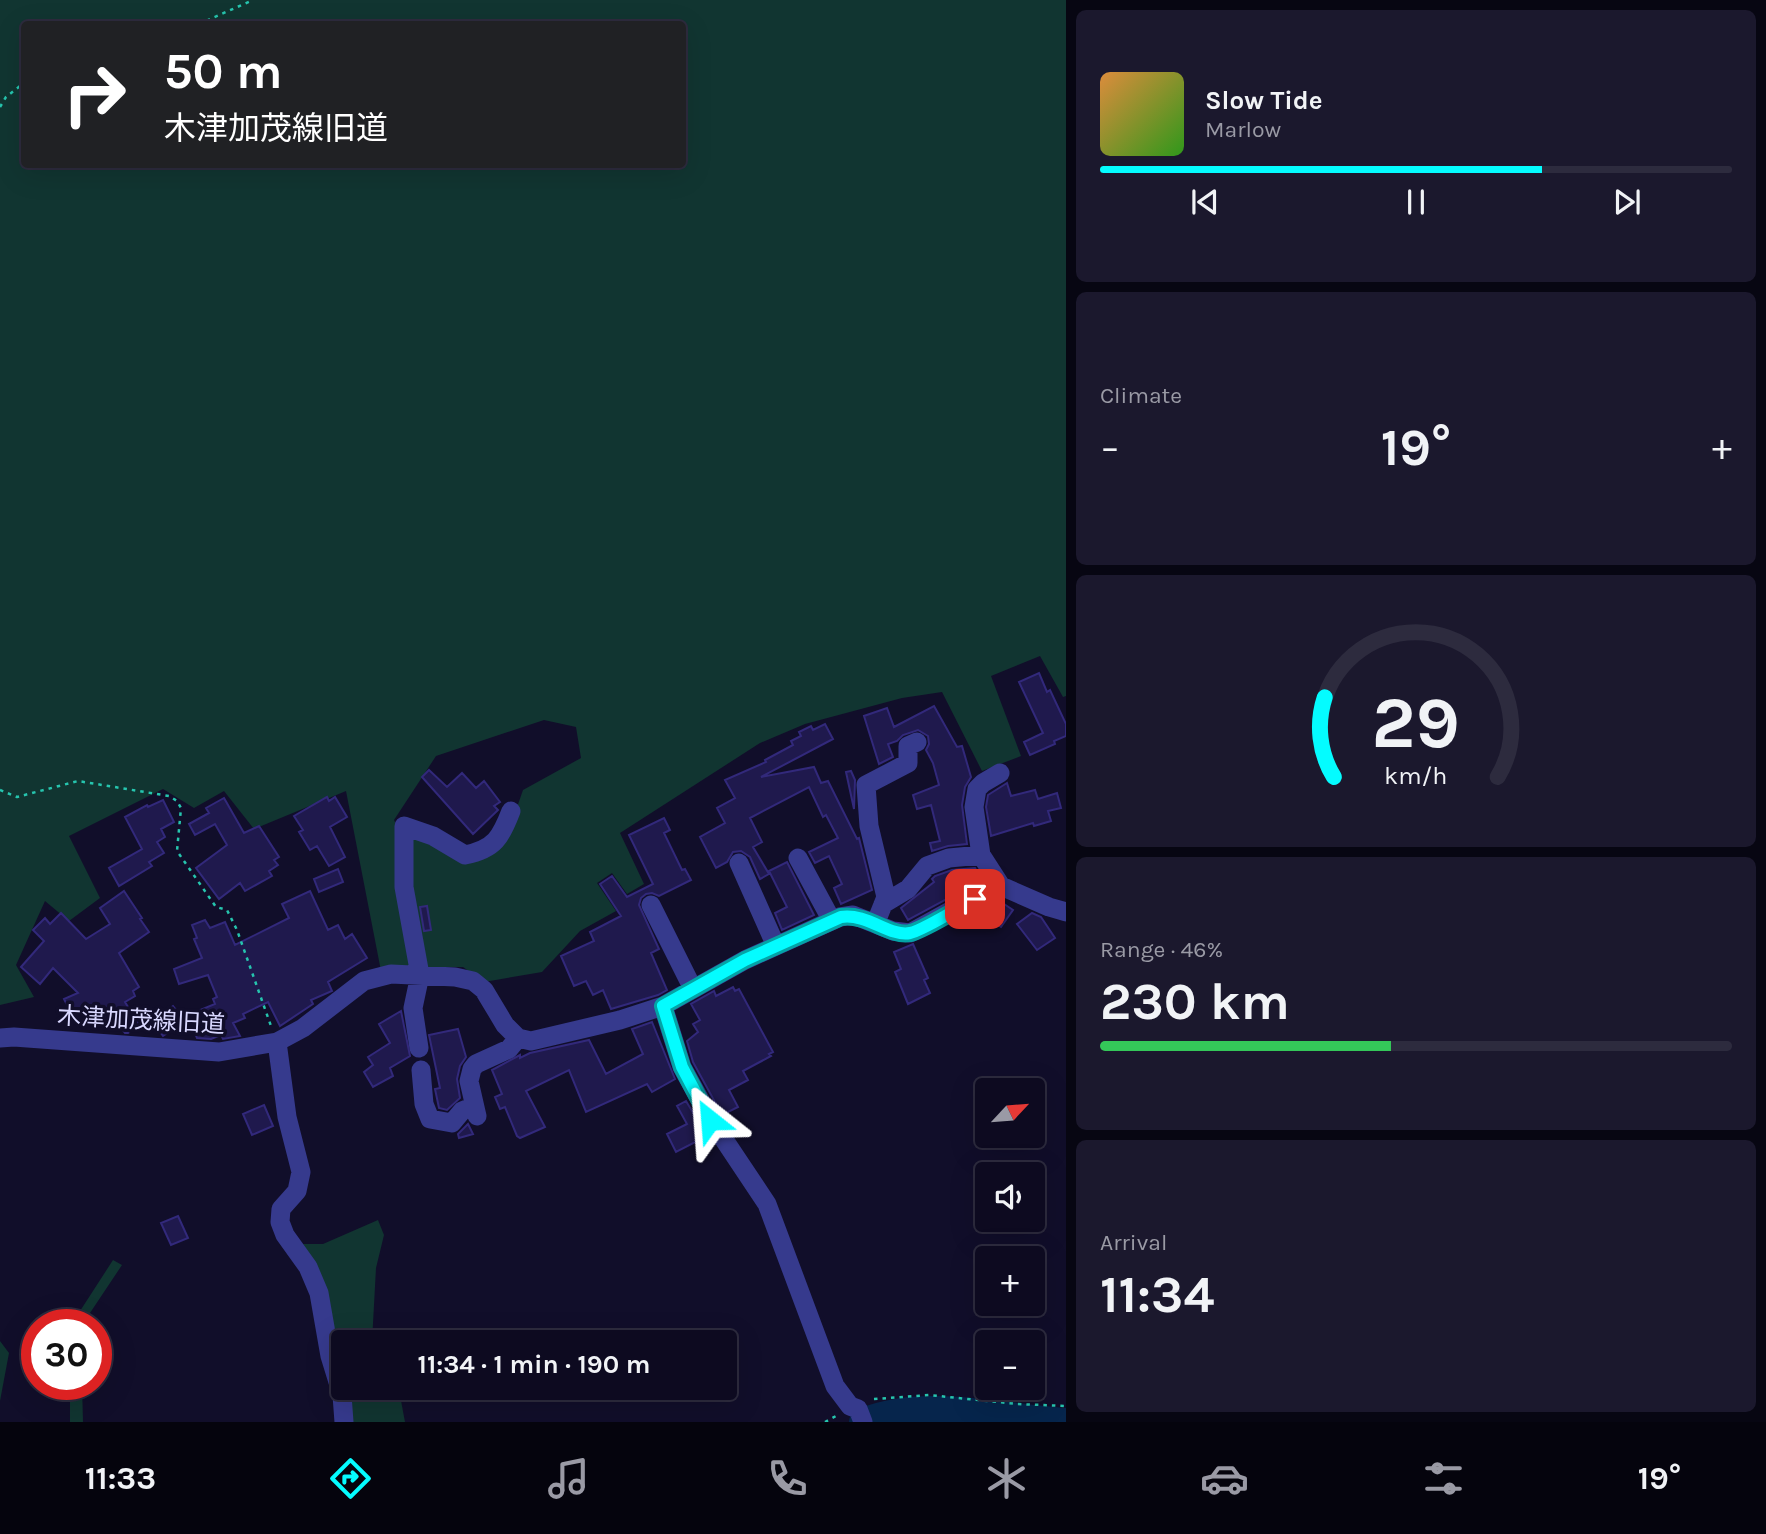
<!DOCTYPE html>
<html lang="en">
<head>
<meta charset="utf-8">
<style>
  body { margin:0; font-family:Karla,"Noto Sans JP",sans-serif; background:#1b182d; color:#f1f3f6; height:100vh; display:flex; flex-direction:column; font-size:26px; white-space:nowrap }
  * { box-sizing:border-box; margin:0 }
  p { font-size:23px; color:#9a9aa5 }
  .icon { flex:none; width:38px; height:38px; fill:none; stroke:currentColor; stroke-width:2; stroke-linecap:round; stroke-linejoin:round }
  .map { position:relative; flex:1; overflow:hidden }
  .drawer { display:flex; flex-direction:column; gap:10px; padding:10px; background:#070612; width:700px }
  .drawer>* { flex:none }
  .guide { position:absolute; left:21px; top:21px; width:665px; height:147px; border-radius:7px; box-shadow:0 7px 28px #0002,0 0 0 2px #2d2b3e; background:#202124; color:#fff; overflow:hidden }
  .needle { width:46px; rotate:64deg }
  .tools { position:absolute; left:975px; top:1078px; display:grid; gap:14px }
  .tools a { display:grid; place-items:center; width:70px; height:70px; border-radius:7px; background:#0d0a20; box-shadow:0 7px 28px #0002,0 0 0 2px #2d2b3e; font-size:35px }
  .speed { position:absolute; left:21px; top:1309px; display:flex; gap:14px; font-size:35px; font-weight:700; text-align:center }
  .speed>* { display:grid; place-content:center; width:91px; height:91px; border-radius:50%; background:#0d0a20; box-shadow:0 7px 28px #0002,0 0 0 2px #2d2b3e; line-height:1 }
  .speed .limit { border:10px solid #d22; background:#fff; color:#111 }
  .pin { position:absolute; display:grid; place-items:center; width:60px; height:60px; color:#fff; margin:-30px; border-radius:14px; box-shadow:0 4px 10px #0006 }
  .me { position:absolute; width:77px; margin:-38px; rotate:332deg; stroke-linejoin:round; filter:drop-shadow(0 0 5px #0008) }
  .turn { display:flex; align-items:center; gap:24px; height:147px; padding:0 28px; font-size:32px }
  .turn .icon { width:91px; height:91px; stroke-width:2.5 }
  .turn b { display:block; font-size:49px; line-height:60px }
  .big { font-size:52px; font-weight:700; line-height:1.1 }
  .drawer .widget { flex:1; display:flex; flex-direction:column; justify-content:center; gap:10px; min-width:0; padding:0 24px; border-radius:10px; background:#1b182d }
  .drawer .dial { align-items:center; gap:0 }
  .dial svg { height:182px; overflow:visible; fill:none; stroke:#2d2b3e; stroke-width:7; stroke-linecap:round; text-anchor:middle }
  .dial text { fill:#f1f3f6; stroke:none }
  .song { display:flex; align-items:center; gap:21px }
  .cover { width:84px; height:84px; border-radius:10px; background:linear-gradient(135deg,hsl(30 70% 55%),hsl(110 70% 35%)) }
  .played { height:7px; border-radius:4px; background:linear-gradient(90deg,#04fcff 70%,#2d2b3e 70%) }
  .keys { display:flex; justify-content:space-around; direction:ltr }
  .heat { display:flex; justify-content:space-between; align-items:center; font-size:38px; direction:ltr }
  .charge { height:10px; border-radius:5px; background:linear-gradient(90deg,#34c759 46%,#2d2b3e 0) }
  .trip { position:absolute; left:331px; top:1330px; width:406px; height:70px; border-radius:7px; background:#0d0a20; box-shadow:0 7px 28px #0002,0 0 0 2px #2d2b3e; font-weight:700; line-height:70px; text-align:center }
  .menu { display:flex; height:112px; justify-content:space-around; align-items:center; background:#05040d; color:#9a9aa5 }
  .menu .icon { width:49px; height:49px }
  .menu .current { color:#04fcff }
  .menu b { font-size:32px; color:#f1f3f6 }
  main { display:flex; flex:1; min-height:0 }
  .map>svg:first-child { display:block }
  .green { fill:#113531; fill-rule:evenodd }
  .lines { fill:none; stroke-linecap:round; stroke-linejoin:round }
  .river { stroke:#06254c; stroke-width:28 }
  .building { fill:#1f194d; stroke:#32297b; stroke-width:2 }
  .path { stroke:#26c5ae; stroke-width:2.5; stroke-dasharray:3.5 5; stroke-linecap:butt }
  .minor { stroke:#363a8d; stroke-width:19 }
  .route-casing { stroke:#03a4a6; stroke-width:18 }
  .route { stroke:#04fcff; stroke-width:12 }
  .labels { text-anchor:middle; stroke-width:7; stroke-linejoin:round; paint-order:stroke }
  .street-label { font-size:24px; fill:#d9d8ff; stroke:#110e2a }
</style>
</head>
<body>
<main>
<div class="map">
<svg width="1066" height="1422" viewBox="0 0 1066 1422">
  <rect width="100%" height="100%" fill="#110e2a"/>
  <!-- green -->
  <path class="green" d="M 0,0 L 1066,0 L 1066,696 L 1063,697 L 1040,656 L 991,676 L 1021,756 L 982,771 L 942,692 L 902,698 L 805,724 L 760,743 L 620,833 L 644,884 L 627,894 L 612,873 L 597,883 L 616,911 L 580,931 L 542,972 L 484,982 L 463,967 L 399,967 L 381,971 L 346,791 L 254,829 L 224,791 L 194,808 L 163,789 L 69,836 L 100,898 L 69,921 L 45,901 L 16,965 L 34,997 L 0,1005 ZM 24,24 L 682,24 L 682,164 L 24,164 ZM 544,720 L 576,727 L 581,758 L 523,790 L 506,839 L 462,858 L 399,830 L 394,820 L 436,756 Z
    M 378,1220 L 384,1235 L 376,1268 L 372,1342 L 343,1342 L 343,1388 L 399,1390 L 405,1422 L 347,1422 L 347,1411 L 294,1244 L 323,1244 Z
    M 113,1260 L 122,1265 L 82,1325 L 71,1325 Z
    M 0,1341 L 9,1353 L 0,1401 Z
    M 70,1384 L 82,1384 L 83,1422 L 70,1422 Z"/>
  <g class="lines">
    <!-- river -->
    <path class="river" d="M 863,1422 C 923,1397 1003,1418 1066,1422"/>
  </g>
  <!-- building -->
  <path class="building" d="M 1039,673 L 1047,692 L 1050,690 L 1066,724 L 1066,736 L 1054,741 L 1055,744 L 1030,755 L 1024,742 L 1043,733 L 1019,682 Z
    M 934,706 L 957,747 L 962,746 L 971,777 L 965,787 L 962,805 L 967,844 L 948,846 L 932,851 L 930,843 L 940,841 L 931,805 L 917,809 L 913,795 L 939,785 L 933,763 L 926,750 L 929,744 L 928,736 L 918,730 L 903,735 L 897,741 L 888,744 L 893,757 L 879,764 L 864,716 L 887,708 L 894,727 Z
    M 825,724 L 833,739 L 761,777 L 814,767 L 821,783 L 828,781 L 857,839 L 859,838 L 872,890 L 841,904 L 834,888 L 842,884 L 829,856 L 815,863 L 809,852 L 838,838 L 826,815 L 823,817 L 809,787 L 750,818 L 762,842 L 753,847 L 769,874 L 760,879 L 750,857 L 741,851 L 733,852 L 727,862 L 716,868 L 700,837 L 725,823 L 717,808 L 735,798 L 725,780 L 766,762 L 765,760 L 793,745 L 791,741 L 801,736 L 799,732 L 811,726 L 813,730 Z
    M 429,770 L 447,787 L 462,773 L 476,788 L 484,781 L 500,802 L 494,806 L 498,810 L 473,834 L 422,777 Z
    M 851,771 L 855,780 L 854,809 L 846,772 Z
    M 1007,783 L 1011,796 L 1035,790 L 1038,799 L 1057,793 L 1061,808 L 1048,811 L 1051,821 L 1034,826 L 1033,823 L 991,836 L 986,807 L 988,795 Z
    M 327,797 L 329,801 L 335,797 L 347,817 L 330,827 L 345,857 L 329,866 L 317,846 L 310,850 L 299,832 L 303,830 L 294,816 Z
    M 224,798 L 244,833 L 259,826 L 279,857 L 274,860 L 278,865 L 269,871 L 272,876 L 245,891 L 240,883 L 219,899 L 196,868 L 227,845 L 215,824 L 195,835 L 189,824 L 209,813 L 206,808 Z
    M 163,800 L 174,822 L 161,829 L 165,837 L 157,842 L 164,853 L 149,862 L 152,866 L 119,886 L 109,868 L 142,849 L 125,817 L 147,805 L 148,807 Z
    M 664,818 L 670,830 L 664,833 L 682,870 L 685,869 L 691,880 L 659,896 L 652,893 L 646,894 L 641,898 L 639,905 L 659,949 L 651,953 L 667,990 L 658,995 L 611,1009 L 603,990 L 593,995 L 586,981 L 574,986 L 561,956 L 594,941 L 590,932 L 621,916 L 600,884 L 612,876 L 627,897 L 653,884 L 629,835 Z
    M 787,862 L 814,915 L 782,930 L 775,913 L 787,907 L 769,871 Z
    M 975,868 L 980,877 L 971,886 L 908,920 L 901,908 L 934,882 L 932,879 L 935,876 L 952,870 Z
    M 338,869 L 343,882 L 319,892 L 314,879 Z
    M 124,891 L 142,918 L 140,919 L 149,932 L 119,953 L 139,987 L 133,991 L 135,996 L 125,1002 L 139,1025 L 128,1033 L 125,1033 L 113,1017 L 104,1023 L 93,1005 L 72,1015 L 64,999 L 78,993 L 53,968 L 40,984 L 21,967 L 44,941 L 33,930 L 45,918 L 50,924 L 61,913 L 86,939 L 110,924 L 100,908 Z
    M 310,891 L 328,930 L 338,925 L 345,939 L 352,934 L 367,958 L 328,982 L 332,991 L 311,1000 L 313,1004 L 280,1026 L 268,1002 L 243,1014 L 245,1018 L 233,1023 L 240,1036 L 223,1039 L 221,1035 L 211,1039 L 197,1038 L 188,1015 L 215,1004 L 213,999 L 217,997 L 208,975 L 179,984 L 174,969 L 202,958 L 194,939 L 197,938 L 192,925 L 205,920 L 210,928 L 225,922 L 235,945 L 289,918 L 282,904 Z
    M 995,900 L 998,900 L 1013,910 L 1001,927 L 984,916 Z
    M 427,906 L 431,930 L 424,931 L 420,907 Z
    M 1032,913 L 1041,917 L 1055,938 L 1037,950 L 1017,924 Z
    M 913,944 L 928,978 L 924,980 L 930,993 L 908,1004 L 895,972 L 901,969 L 894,952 Z
    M 733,987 L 735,991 L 739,989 L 773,1052 L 769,1054 L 771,1056 L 743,1071 L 748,1080 L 729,1090 L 738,1107 L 722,1115 L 693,1062 L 687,1041 L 698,1032 L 693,1024 L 700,1020 L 691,1004 L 714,991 L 716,996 Z
    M 173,1006 L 185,1021 L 163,1036 L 152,1021 Z
    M 401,1011 L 410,1056 L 390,1068 L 393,1076 L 373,1087 L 364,1072 L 373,1065 L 368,1057 L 390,1043 L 379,1024 Z
    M 652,1022 L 675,1079 L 652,1092 L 647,1084 L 586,1112 L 569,1070 L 526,1091 L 545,1127 L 520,1138 L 517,1136 L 505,1107 L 500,1109 L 495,1097 L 502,1094 L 492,1070 L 520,1055 L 520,1058 L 530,1053 L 589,1040 L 606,1074 L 643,1054 L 632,1029 Z
    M 458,1029 L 466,1057 L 460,1066 L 457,1079 L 460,1098 L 447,1110 L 439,1108 L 435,1089 L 440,1088 L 429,1035 Z
    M 686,1101 L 707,1136 L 676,1152 L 667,1134 L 687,1124 L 677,1106 Z
    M 264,1105 L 273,1126 L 252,1135 L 243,1114 Z
    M 468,1124 L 473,1134 L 459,1138 L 458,1134 Z
    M 178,1216 L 188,1238 L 171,1245 L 161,1223 Z"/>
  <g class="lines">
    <!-- path -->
    <path class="path" d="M 199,24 L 253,0
      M 0,107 L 6,97 L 24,83
      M 0,790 L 17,797 L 78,781 L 169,796 L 177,801 L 181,808 L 177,851 L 216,907 L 227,910 L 237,930 L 271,1026
      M 874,1399 L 929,1395 L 1017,1404 L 1066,1406
      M 825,1422 L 836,1416"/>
    <!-- minor -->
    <path class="minor" d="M 1000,773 L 983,783 L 977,789 L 974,807 L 981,855 L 1001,886
      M 798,858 L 832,921
      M 739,863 L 776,946
      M 883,904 L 908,889 L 927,866 L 949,858 L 981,855
      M 651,905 L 693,989
      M 876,922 L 886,897 L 869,826 L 866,785 L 908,763 L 908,746 L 917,742
      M 663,1006 L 682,1067 L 711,1120 L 767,1204 L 835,1386 L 850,1406 L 858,1409 L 863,1422
      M 0,1038 L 14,1037 L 219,1052 L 277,1042 L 303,1028 L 364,981 L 391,974 L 455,977 L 473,981 L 484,990 L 505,1025 L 518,1038 L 531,1041 L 620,1020 L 663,1006 L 745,960 L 840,917 L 853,915 L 893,931 L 910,933 L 990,889 L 1001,886 L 1049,907 L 1066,912
      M 277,1042 L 287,1117 L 301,1172 L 297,1191 L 281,1209 L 280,1222 L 285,1235 L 308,1267 L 319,1293 L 330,1356 L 342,1395 L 344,1422
      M 419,1048 L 413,1008 L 420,975 L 404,887 L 404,826 L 433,836 L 465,855 C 495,849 501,837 511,811
      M 421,1070 L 424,1104 L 430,1119 L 452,1123 L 462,1111 L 474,1106
      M 477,1116 L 469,1081 L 472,1069 L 476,1064 L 509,1049 L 518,1038"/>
  </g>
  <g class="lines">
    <!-- route casing -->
    <g class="route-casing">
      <path id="route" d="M 710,1120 L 682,1067 L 663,1006 L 745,960 L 841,917 C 868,913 889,937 910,933 C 922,931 962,906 975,899"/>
    </g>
    <!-- route -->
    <use href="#route" class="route"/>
  </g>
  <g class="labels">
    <!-- street labels -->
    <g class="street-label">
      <text transform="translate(141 1020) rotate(3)" y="8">木津加茂線旧道</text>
    </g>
  </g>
</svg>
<div class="tools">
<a><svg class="needle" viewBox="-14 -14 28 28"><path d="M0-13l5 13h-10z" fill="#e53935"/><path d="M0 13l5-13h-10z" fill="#9a9aa5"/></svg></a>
<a><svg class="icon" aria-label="sound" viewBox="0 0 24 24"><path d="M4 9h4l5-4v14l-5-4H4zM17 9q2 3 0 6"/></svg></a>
<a>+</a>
<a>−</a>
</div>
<div class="speed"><div class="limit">30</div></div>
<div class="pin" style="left:975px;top:899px;background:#d93025"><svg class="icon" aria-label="arrive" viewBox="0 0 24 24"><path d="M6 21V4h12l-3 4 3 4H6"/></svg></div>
<svg class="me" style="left:710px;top:1120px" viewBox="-20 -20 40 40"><path d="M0-17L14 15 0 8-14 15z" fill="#04fcff" stroke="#fff" stroke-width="4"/></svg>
<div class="trip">11:34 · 1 min · 190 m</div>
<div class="guide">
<div class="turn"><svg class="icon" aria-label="right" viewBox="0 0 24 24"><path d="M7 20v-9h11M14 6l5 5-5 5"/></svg><div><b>50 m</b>木津加茂線旧道</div></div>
</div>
</div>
<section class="drawer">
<div class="widget">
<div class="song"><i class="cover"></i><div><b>Slow Tide</b><p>Marlow</p></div></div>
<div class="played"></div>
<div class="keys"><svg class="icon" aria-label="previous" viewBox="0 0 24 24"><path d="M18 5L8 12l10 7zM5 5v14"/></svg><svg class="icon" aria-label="pause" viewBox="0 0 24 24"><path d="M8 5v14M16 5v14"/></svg><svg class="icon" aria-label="next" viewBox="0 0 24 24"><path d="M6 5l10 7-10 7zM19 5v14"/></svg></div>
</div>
<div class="widget"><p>Climate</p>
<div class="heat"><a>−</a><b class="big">19°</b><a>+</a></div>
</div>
<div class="widget dial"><svg viewBox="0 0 100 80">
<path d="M14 69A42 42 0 1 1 86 69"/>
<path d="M14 69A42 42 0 0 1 10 34" stroke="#04fcff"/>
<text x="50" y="56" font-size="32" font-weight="700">29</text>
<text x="50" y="72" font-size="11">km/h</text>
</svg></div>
<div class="widget"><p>Range · 46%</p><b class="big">230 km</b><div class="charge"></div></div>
<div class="widget"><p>Arrival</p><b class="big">11:34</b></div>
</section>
</main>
<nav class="menu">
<b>11:33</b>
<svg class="icon current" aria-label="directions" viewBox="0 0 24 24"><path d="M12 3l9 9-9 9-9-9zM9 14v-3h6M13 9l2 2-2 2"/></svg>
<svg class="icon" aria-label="music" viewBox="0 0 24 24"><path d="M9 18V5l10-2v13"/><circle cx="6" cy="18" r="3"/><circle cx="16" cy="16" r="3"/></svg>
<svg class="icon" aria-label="phone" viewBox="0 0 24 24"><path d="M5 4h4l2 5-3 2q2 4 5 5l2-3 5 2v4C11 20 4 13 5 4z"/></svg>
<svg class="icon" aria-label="climate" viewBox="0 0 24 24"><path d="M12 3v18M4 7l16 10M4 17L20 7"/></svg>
<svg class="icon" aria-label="car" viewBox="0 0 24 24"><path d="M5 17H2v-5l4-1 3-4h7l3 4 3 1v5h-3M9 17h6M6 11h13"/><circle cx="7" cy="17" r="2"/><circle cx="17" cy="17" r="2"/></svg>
<svg class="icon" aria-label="filters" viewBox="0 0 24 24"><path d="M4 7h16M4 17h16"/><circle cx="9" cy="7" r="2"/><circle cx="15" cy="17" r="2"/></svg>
<b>19°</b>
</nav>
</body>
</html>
